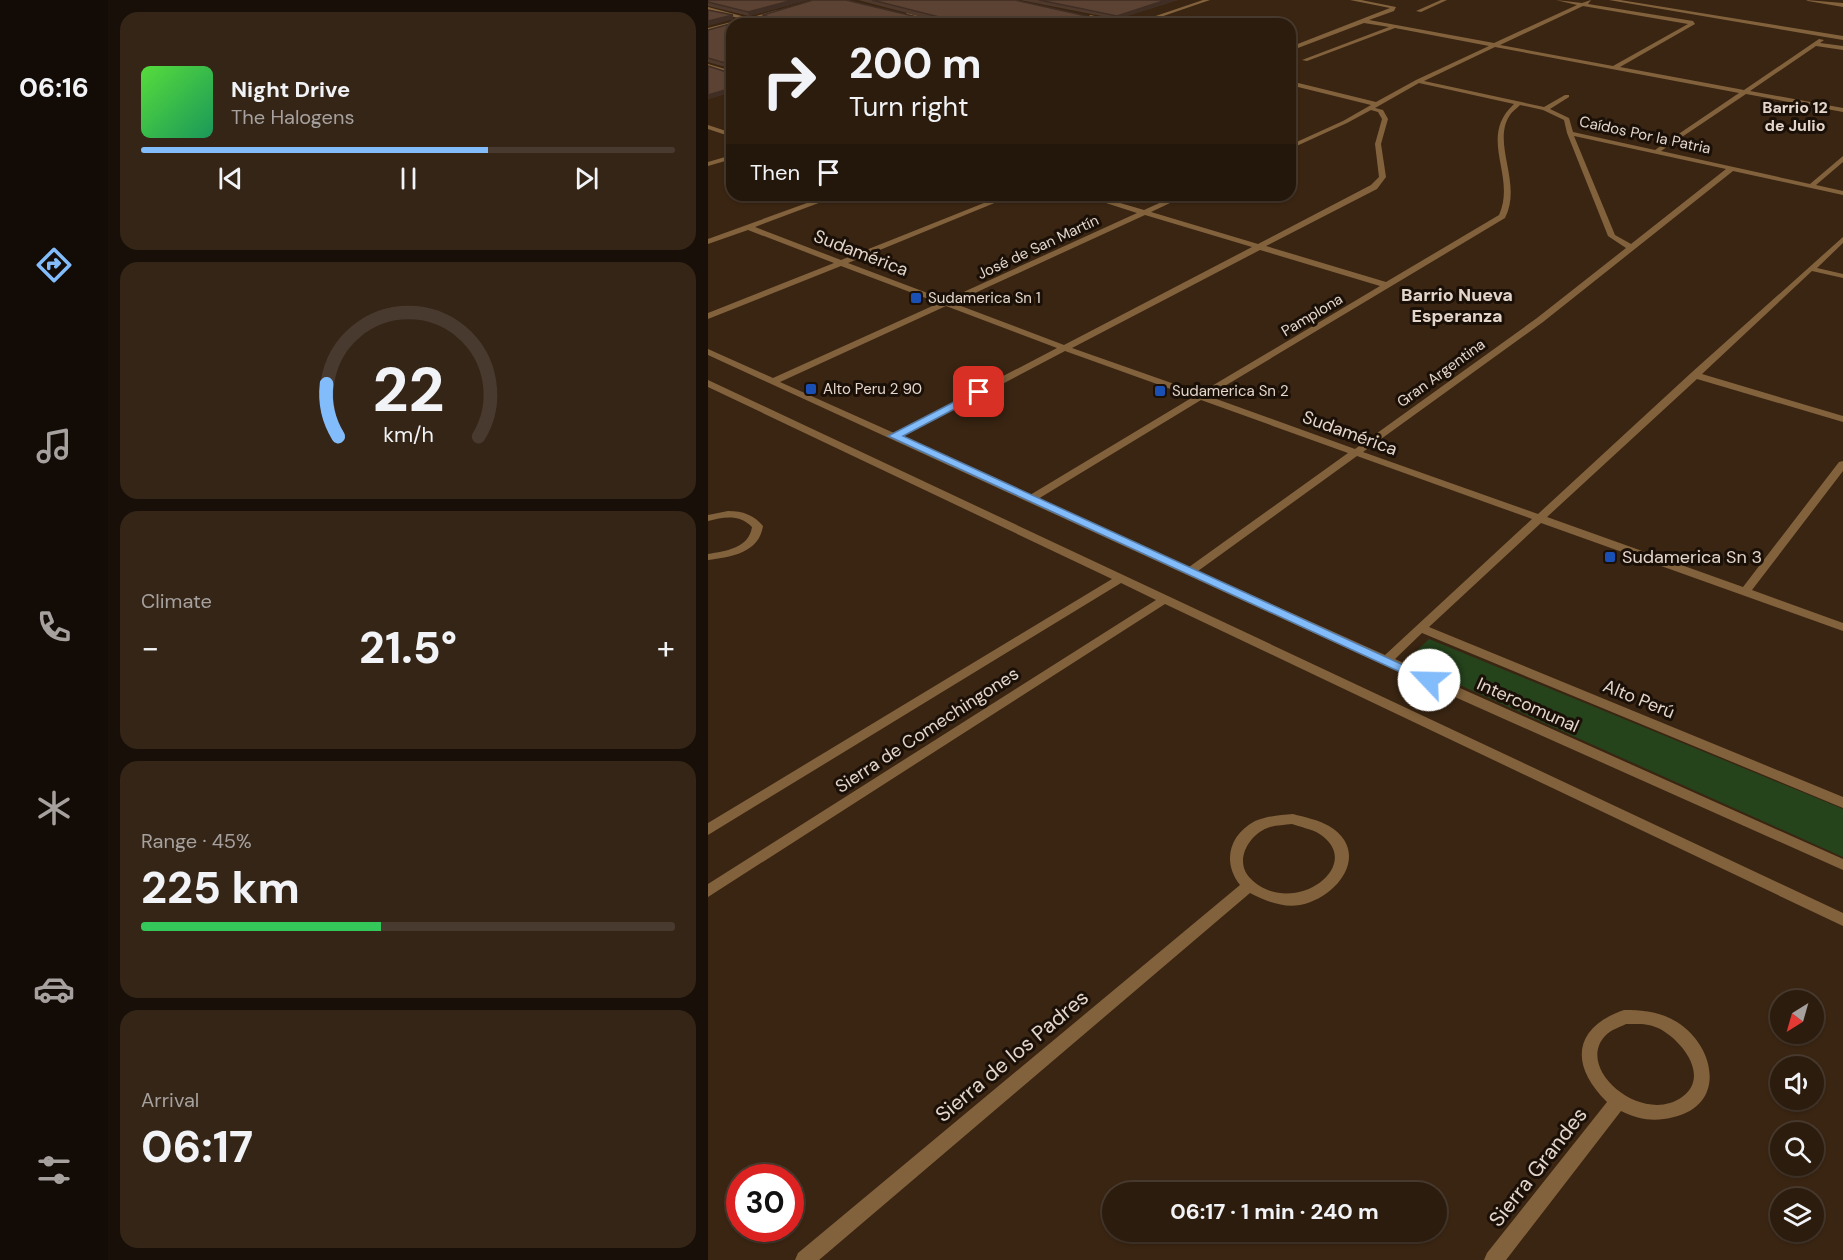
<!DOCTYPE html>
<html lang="en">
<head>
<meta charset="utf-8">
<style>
  body { margin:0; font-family:"DM Sans",sans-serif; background:#342517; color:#f1f3f6; height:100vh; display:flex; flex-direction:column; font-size:22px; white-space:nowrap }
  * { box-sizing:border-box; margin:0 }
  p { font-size:20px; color:#a6a19e }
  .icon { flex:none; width:33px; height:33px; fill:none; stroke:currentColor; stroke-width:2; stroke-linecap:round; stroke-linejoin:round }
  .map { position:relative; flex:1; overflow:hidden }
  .side { display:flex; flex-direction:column; gap:12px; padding:12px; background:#180f08; width:600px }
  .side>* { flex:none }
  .banner { position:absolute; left:18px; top:18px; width:570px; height:183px; border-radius:18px; box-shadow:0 2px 4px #0004,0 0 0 2px #483a2e; background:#2c1c0e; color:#f1f3f6; overflow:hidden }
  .needle { width:39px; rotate:217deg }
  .buttons { position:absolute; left:1062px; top:990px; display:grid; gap:12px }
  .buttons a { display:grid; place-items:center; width:54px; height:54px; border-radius:50%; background:#2c1c0e; box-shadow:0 2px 4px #0004,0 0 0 2px #483a2e; font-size:30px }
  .speed { position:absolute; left:18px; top:1164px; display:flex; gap:12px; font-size:30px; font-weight:700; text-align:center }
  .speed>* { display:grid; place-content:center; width:78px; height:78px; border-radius:50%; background:#2c1c0e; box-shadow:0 2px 4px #0004,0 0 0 2px #483a2e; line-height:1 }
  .speed .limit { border:9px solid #d22; background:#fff; color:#111 }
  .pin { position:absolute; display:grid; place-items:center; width:51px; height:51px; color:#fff; margin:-26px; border-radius:12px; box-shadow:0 3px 9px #0006 }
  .me { position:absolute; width:66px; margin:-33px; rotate:294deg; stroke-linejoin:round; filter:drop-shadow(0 0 4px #0008) }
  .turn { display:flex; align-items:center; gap:21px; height:126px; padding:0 24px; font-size:27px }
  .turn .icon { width:78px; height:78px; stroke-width:2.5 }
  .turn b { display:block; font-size:42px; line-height:51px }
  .then { display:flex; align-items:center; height:57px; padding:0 24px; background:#0003; gap:12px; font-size:22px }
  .big { font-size:45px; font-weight:700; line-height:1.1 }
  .side .tile { flex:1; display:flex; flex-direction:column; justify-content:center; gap:9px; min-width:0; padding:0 21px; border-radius:18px; background:#342517 }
  .side .dial { align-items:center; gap:0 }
  .dial svg { height:156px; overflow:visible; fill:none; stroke:#483a2e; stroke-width:7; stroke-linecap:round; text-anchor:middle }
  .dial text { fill:#f1f3f6; stroke:none }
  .song { display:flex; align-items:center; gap:18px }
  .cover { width:72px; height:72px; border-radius:9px; background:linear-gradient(135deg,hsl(110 70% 55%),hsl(150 70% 35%)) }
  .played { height:6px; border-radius:3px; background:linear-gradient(90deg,#83bcfb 65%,#483a2e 65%) }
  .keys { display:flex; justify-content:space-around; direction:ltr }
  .heat { display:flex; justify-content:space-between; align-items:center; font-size:33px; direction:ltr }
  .charge { height:9px; border-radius:4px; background:linear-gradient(90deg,#34c759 45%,#483a2e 0) }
  .trip { position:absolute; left:394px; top:1182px; width:345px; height:60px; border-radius:30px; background:#2c1c0e; box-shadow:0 2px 4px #0004,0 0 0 2px #483a2e; font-weight:700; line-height:60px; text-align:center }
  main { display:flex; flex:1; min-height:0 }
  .menu { display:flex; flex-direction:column; width:108px; justify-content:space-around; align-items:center; background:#120b06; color:#a6a19e }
  .menu .icon { width:42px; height:42px }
  .menu .on { color:#83bcfb }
  .menu b { font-size:27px; color:#f1f3f6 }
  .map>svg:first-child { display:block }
  .green { fill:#25441c }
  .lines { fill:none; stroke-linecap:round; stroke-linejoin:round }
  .minor { fill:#82623c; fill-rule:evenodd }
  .wall { fill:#4f392c }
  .shaded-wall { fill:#402e24 }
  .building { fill:#5c4233; stroke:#402e24; stroke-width:1.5 }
  .route { fill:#83bcfb; stroke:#557aa3; stroke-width:1.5 }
  .transit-dot { fill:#1a4fb4; stroke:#1a1008; stroke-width:2 }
  .labels { text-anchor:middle; stroke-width:6; stroke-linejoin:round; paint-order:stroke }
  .far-street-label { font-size:15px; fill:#e4d6cb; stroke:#1a1008 }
  .far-poi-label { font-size:15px; fill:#e4d6cb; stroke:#1a1008; text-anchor:start }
  .far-neighbourhood-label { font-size:16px; font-weight:bold; fill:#e4d6cb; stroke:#1a1008 }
  .street-label { font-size:18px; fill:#e4d6cb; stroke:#1a1008 }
  .far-quarter-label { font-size:18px; font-weight:bold; fill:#e4d6cb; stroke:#1a1008 }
  .poi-label { font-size:18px; fill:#e4d6cb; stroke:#1a1008; text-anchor:start }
  .near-street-label { font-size:21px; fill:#e4d6cb; stroke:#1a1008 }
</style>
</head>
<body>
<main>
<nav class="menu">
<b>06:16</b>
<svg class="icon on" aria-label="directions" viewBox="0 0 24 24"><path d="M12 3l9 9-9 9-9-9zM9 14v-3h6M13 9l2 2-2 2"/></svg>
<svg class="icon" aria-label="music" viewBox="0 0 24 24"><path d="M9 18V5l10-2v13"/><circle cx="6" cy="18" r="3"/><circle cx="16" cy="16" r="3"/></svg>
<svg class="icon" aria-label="phone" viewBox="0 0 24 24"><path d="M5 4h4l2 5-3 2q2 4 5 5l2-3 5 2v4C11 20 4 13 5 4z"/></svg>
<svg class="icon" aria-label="climate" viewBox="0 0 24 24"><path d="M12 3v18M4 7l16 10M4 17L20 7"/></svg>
<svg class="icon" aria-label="car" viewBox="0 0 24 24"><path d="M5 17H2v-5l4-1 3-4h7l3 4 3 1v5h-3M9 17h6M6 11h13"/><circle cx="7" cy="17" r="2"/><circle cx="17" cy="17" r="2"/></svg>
<svg class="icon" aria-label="filters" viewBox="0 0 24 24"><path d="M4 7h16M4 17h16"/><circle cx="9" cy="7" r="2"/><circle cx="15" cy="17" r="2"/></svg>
</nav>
<section class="side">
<div class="tile">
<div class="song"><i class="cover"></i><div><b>Night Drive</b><p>The Halogens</p></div></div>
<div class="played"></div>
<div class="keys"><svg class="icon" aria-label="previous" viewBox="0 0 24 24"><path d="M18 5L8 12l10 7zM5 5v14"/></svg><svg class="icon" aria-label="pause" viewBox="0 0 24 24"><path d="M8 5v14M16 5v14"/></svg><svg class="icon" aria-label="next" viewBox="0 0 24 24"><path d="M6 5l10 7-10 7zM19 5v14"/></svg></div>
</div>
<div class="tile dial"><svg viewBox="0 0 100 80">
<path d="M14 69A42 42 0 1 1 86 69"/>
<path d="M14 69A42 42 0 0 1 8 42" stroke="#83bcfb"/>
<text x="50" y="56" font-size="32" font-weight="700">22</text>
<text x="50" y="72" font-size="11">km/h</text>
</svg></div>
<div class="tile"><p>Climate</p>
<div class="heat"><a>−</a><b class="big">21.5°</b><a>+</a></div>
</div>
<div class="tile"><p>Range · 45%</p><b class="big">225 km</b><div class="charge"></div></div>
<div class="tile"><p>Arrival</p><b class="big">06:17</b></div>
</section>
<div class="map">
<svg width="1135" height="1260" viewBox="0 0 1135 1260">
  <rect width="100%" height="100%" fill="#3a2512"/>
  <!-- green -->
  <path class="green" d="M 721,639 L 1135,809 L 1135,857 L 698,661 Z"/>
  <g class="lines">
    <!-- minor -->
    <path class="minor" d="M 495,0 L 502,0 L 432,24 L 424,24 Z
      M 642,0 L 653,0 L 688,7 L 686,11 L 661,20 L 786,43 L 869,5 L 848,0 L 874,3 L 883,0 L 880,4 L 985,21 L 987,24 L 912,67 L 1036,90 L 1111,39 L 1116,40 L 1112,43 L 1135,46 L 1135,50 L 1108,46 L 1042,91 L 1135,108 L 1135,112 L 1038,94 L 953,151 L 1102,184 L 1135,156 L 1135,162 L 1108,185 L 1135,191 L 1135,195 L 1025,171 L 835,322 L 655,452 L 830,514 L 983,373 L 1135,237 L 1135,243 L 1109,268 L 1135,274 L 1135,278 L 1104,271 L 994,374 L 1135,416 L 1135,422 L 989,379 L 839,517 L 1035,587 L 1131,462 L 1135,461 L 1135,471 L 1044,590 L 1135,623 L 1135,631 L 833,523 L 721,627 L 1135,797 L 1135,808 L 714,633 L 687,659 L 1135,859 L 1135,870 L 673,664 L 0,355 L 0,349 L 65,378 L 231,303 L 133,266 L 0,319 L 0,313 L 126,263 L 40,230 L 0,244 L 0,239 L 121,195 L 132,195 L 47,227 L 133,260 L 296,195 L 306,195 L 140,263 L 238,300 L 429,213 L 373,195 L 385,195 L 436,210 L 469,195 L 479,195 L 443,212 L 550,244 L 663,185 L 671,177 L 667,144 L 674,119 L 670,112 L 663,110 L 639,123 L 582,149 L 582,145 L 635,121 L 663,105 L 582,85 L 582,81 L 668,102 L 708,80 L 781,46 L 687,28 L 599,61 L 594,60 L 681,27 L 656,23 L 582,51 L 582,47 L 682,8 ZM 875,6 L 980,24 L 905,66 L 792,45 ZM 787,47 L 1031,93 L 947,150 L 865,132 L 861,118 L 842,109 L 861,97 L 861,95 L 857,95 L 836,107 L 716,81 ZM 711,83 L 806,104 C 769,138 809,175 791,215 L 678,282 L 558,246 L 669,189 L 678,177 L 673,144 L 680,119 L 675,110 L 667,108 ZM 812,105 L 835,110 L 856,120 L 859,133 L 900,236 L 918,248 L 829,318 L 647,449 L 500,396 L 797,218 C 815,183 783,143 802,115 C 804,112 809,108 812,105 ZM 866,136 L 1018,169 L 923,244 L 907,235 ZM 437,215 L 544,247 L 356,345 L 245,303 ZM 552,250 L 672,286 L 492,393 L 364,348 ZM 238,306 L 349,348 L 186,433 L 72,382 ZM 357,351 L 485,397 L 322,495 L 194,437 ZM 493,400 L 640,453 L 481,567 L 330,499 ZM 649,456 L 824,519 L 677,655 L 490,571 Z
      M 733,0 L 739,0 L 713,12 L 708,11 Z
      M 901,0 L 912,0 L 1135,36 L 1135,40 Z
      M 1098,0 L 1135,3 L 1135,7 L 1100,1 Z
      M 0,7 L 41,18 L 69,10 L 72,12 L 48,19 L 64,24 L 41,21 L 0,32 L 0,28 L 35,19 L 0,11 Z
      M 199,13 L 240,23 L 241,24 L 231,24 L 197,16 Z
      M 382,15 L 416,22 L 419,24 L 408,24 L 380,18 Z
      M 0,64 L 24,71 L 24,75 L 0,68 Z
      M 0,125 L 24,133 L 24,137 L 0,129 Z
      M 24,155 L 24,159 L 0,166 L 0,162 Z
      M 0,380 L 1135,913 L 1135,926 L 457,604 L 0,897 L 0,884 L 448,600 L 413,583 L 0,835 L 0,823 L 404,579 L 0,387 Z
      M 20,511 C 35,511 46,515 55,526 C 51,553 23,557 0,560 L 0,554 C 18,551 41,548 44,527 C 31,514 16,517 0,521 L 0,515 Z
      M 585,814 C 596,817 611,820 621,826 C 664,852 630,898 592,905 C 574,908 558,901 542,893 L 111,1260 L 87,1260 L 90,1253 L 532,885 C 514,862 521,835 547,821 C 559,816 572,815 585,814 ZM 584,824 C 592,827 603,829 610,833 C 661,864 584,921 542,878 C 525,860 542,833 562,827 C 569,825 577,825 584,824 Z
      M 916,1010 C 935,1010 953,1012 969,1022 C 1007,1046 1019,1104 966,1117 C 947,1122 931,1120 913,1111 L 798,1260 L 776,1260 L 779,1253 L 899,1102 C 862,1066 864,1028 916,1010 ZM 918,1024 C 929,1024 940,1023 950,1028 C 973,1039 1003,1076 974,1097 C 934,1126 865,1068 898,1035 C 903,1030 912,1027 918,1024 Z"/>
  </g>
  <!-- wall -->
  <path class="wall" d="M 0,0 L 100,0 L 41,16 L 0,6 Z
    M 105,0 L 138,0 L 230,22 L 233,22 L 150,0 L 307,0 L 396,20 L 396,23 L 24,24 L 24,92 L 0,99 L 0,66 L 22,73 L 24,69 L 0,62 L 0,30 L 40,19 L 64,22 L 56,19 L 55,15 Z
    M 312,0 L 470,0 L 409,19 Z"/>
  <!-- shaded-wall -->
  <path class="shaded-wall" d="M 85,0 L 100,0 L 41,16 L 40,12 Z
    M 458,0 L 470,0 L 409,19 L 409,16 Z
    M 25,15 L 25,19 L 0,26 L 0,21 Z
    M 396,20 L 396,23 L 394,24 L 380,24 Z
    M 24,88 L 24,92 L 0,99 L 0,95 Z"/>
  <!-- building -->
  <path class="building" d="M 0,0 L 85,0 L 40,12 L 0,2 Z
    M 105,0 L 138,0 L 230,22 L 243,20 L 164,0 L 307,0 L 396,20 L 380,24 L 24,24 L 24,65 L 0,58 L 0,30 L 40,19 L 64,22 L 64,18 L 55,15 Z
    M 331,0 L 458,0 L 409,16 Z
    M 0,10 L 25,15 L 0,21 Z
    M 0,66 L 22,73 L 24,68 L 24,88 L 0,95 Z"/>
  <!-- route -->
  <path class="route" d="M 271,389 L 275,390 L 275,394 L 195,436 L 728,680 L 726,683 L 716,683 L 180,436 Z"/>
  <!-- markers -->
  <g class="transit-dot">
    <rect x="202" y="292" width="12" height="12" rx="3"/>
    <rect x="97" y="383" width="12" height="12" rx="3"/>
    <rect x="446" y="385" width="12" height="12" rx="3"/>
    <rect x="896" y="551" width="12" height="12" rx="3"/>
  </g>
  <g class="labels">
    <!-- far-street labels -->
    <g class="far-street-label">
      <text transform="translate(937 135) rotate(12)" y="5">Caídos Por la Patria</text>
      <text transform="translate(330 247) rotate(-25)" y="5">José de San Martín</text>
      <text transform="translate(604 315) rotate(-31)" y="5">Pamplona</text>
      <text transform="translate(733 373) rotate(-36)" y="5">Gran Argentina</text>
    </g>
    <!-- far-poi labels -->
    <g class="far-poi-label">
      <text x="220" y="303">Sudamerica Sn 1</text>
      <text x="115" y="394">Alto Peru 2 90</text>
      <text x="464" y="396">Sudamerica Sn 2</text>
    </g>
    <!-- far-neighbourhood labels -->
    <g class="far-neighbourhood-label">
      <text x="1087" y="113">Barrio 12<tspan x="1087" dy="18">de Julio</tspan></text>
    </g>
    <!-- street labels -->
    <g class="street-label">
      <text transform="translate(153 253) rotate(21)" y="6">Sudamérica</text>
      <text transform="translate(642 433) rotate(20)" y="6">Sudamérica</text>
      <text transform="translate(931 699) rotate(22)" y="6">Alto Perú</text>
      <text transform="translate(820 705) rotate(24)" y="6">Intercomunal</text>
      <text transform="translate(219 730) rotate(-33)" y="6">Sierra de Comechingones</text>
    </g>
    <!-- far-quarter labels -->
    <g class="far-quarter-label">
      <text x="749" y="301">Barrio Nueva<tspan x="749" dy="21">Esperanza</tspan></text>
    </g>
    <!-- poi labels -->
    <g class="poi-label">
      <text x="914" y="563">Sudamerica Sn 3</text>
    </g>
    <!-- near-street labels -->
    <g class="near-street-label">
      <text transform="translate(304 1056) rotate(-40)" y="7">Sierra de los Padres</text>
      <text transform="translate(830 1167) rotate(-52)" y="7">Sierra Grandes</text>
    </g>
  </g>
</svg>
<div class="buttons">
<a><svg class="needle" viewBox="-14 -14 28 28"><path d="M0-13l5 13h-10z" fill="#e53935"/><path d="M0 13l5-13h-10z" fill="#a6a19e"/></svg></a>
<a><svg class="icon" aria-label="sound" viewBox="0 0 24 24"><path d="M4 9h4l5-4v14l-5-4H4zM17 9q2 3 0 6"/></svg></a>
<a><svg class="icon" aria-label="search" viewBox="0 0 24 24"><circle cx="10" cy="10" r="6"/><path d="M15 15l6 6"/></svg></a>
<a><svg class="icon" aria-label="layers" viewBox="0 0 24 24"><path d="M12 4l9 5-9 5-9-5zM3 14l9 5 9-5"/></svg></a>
</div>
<div class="speed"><div class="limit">30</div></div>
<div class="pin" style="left:271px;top:392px;background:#d93025"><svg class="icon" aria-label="arrive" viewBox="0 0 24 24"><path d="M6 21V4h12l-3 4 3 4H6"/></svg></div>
<svg class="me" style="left:721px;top:680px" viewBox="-20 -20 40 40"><circle r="19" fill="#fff"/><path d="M0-13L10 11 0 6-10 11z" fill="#83bcfb"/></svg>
<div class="trip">06:17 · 1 min · 240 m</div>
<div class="banner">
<div class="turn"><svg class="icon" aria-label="right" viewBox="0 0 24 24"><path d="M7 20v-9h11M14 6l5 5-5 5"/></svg><div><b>200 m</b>Turn right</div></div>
<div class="then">Then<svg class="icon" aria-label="arrive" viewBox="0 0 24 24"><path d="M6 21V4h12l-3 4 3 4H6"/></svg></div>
</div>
</div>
</main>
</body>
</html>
